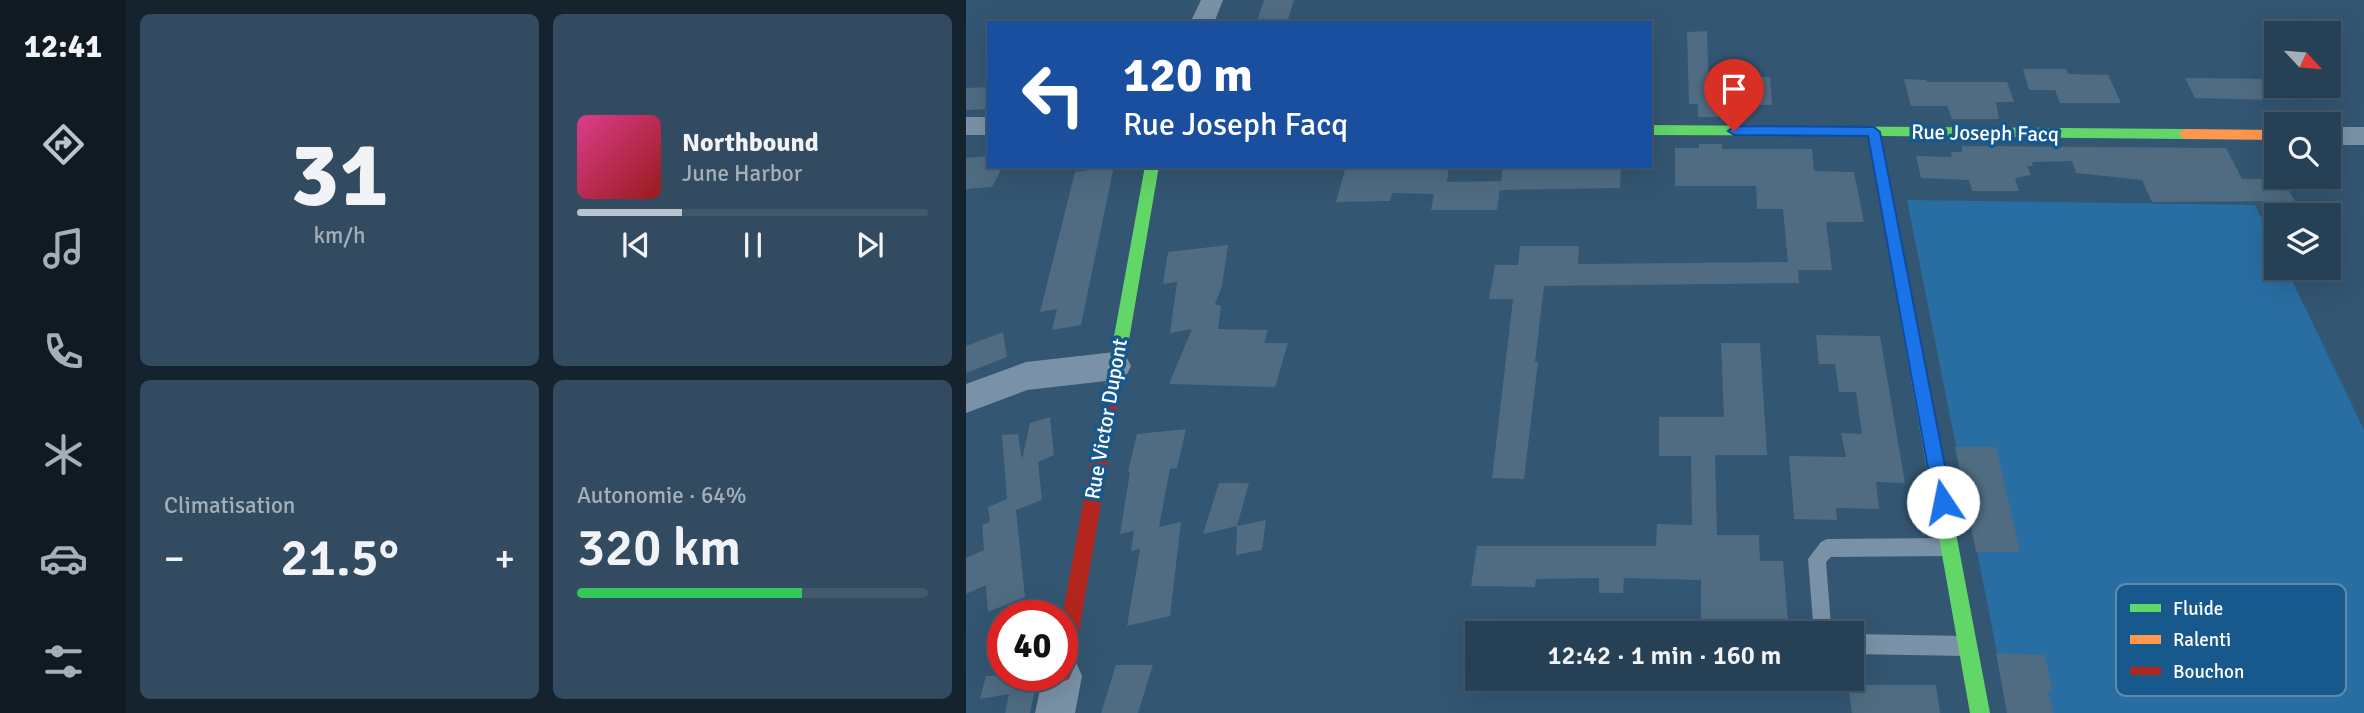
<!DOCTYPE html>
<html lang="fr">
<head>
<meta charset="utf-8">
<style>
  body { margin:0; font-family:Signika,sans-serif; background:#324b60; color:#f1f3f6; height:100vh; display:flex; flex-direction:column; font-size:26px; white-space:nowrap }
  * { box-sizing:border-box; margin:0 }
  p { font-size:23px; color:#a4afb9 }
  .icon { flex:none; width:38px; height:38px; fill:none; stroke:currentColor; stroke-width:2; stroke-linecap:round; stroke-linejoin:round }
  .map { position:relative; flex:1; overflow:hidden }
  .side { display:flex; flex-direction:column; gap:14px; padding:14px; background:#15232f; width:840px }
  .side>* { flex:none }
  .banner { position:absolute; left:21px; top:21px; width:665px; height:147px; border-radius:0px; box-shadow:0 7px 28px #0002,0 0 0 2px #42596c; background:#1a4fa0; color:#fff; overflow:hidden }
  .needle { width:46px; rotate:116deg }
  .buttons { position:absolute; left:1298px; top:21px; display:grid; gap:14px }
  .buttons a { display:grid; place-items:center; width:77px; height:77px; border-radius:0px; background:#264056; box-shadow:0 7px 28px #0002,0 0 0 2px #42596c; font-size:35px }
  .speed { position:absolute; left:21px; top:600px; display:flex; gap:14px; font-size:35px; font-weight:700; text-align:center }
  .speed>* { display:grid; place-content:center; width:91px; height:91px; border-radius:50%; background:#264056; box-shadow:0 7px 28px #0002,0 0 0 2px #42596c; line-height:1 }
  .speed .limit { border:10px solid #d22; background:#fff; color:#111 }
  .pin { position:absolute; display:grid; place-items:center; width:60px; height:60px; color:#fff; margin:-72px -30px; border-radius:50% 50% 50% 0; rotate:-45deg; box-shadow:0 0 7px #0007 }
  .pin .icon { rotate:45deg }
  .me { position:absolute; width:77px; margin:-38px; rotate:349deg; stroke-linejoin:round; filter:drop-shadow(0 0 5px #0008) }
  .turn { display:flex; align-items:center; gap:24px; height:147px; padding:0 21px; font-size:32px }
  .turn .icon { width:91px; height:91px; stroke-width:2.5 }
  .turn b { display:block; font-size:49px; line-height:60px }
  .big { font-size:52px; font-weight:600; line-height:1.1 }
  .side .widget { flex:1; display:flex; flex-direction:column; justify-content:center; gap:10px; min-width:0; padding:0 24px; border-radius:10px; background:#324b60 }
  .side .dial { align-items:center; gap:0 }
  .dial b { font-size:91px; line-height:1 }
  .song { display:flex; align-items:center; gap:21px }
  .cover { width:84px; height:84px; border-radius:10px; background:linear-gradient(135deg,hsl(330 70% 55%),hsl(0 70% 35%)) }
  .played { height:7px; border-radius:4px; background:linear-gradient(90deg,#b8c4ce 30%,#42596c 30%) }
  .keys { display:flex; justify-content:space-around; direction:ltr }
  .heat { display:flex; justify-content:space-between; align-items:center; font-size:38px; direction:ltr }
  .charge { height:10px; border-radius:5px; background:linear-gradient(90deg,#34c759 64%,#42596c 0) }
  .side .tiles { flex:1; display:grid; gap:14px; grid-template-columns:repeat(2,1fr) }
  .trip { position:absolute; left:499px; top:621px; width:399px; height:70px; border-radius:0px; background:#264056; box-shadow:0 7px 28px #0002,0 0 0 2px #42596c; font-weight:600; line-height:70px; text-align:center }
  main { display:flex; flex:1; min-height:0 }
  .tabs { display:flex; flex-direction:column; width:126px; justify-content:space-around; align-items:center; background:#0f1a22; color:#a4afb9 }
  .tabs .icon { width:49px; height:49px }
  .tabs .current { color:#b8c4ce }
  .tabs b { font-size:32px; color:#f1f3f6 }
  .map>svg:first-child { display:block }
  .green { fill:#296ea2 }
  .building { fill:#4f6c82 }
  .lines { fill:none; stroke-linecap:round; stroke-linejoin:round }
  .lane { fill:#7a92a7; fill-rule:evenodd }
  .street { fill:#7a92a7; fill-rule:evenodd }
  .fast { fill:#63d668; fill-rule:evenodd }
  .slow { fill:#ff974d; fill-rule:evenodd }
  .jam { fill:#b3261e; fill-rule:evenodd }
  .route { fill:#1a73e8; stroke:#114b97; stroke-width:2 }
  .labels { text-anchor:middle; stroke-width:7; stroke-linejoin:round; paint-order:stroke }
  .street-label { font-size:21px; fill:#fff; stroke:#18598d }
  .key { fill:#18598d; stroke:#5d8baf; stroke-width:2 }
  .key-label { font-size:19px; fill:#fff }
</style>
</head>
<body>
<main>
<nav class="tabs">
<b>12:41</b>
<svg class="icon current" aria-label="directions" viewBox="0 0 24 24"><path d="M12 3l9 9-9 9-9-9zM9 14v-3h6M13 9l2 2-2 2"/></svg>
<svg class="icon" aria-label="music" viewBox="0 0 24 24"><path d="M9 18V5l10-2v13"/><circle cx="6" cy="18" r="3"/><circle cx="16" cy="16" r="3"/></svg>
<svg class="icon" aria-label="phone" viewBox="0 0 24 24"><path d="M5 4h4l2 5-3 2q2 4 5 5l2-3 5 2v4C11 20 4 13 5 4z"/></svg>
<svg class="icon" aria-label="climate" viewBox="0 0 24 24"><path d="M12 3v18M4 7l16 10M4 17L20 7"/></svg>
<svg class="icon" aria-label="car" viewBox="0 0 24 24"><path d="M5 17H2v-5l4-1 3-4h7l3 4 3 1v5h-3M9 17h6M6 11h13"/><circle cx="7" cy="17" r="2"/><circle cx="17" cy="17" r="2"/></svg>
<svg class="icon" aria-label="filters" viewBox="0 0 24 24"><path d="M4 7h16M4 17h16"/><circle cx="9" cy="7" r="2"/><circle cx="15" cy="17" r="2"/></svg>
</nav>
<section class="side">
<div class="tiles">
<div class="widget dial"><b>31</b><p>km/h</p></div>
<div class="widget">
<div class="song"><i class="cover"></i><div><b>Northbound</b><p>June Harbor</p></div></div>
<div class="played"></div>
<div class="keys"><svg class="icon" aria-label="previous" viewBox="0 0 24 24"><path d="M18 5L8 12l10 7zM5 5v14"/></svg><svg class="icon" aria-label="pause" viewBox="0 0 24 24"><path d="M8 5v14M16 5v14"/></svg><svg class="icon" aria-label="next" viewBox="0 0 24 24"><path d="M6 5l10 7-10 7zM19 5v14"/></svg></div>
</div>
<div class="widget"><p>Climatisation</p>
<div class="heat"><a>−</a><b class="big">21.5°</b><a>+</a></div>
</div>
<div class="widget"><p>Autonomie · 64%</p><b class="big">320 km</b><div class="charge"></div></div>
</div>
</section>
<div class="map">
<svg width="1398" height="713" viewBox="0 0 1398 713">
  <rect width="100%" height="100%" fill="#335672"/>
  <!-- green -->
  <path class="green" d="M 941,200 L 1289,205 L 1311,249 L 1311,268 L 1320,268 L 1398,430 L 1398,713 L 1043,713 Z"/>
  <!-- building -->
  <path class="building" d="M 298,0 L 328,0 L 321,23 L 290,23 Z
    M 741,31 L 743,95 L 771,76 L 804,77 L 806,105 L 755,104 L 755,117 L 732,117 L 732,104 L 723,104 L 721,32 Z
    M 1057,69 L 1100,69 L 1102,74 L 1142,75 L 1155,103 L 1094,103 L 1089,90 L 1063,90 Z
    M 1219,78 L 1311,79 L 1311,100 L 1229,98 Z
    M 938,79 L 960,80 L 961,82 L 1041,82 L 1048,102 L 1030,102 L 1033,119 L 986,119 L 981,106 L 945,106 Z
    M 23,87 L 23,109 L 0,110 L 0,88 Z
    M 733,144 L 756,144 L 756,149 L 846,149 L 848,171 L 888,172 L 898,222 L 860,222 L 866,270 L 832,270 L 833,283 L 578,286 L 569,362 L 572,362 L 558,479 L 526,478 L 547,299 L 523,299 L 529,265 L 552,265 L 554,246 L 613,246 L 612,264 L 822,262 L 817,209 L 791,209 L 790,186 L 709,186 L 709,148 L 733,148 Z
    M 996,146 L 1260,148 L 1276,179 L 1316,179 L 1329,201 L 1186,202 L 1176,180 L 1110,173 L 1106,161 L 1066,162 L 1067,166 L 1061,166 L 1065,175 L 1049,178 L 1053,191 L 1006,191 L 1003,180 L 955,178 L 950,156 L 986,157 L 985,152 L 996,152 Z
    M 23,156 L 23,166 L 37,166 L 26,187 L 0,189 L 0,158 Z
    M 124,166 L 148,166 L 115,325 L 86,330 L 91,309 L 74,312 L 109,172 L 123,170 Z
    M 380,166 L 483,166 L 481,182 L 535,181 L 531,210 L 465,210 L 468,194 L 426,193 L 424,201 L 370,202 Z
    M 537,166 L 655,166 L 654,188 L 534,190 Z
    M 262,245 L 256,286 L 249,304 L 255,306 L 252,329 L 302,330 L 298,343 L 322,343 L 309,387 L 203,384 L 226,329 L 204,333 L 211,282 L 197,284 L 202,252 Z
    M 37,332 L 41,357 L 0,373 L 0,346 Z
    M 850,335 L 914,336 L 939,483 L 910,482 L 913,509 L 870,508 L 871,520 L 828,519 L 823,456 L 880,457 L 875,433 L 896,434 L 890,392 L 873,392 L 869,364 L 853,364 Z
    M 755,343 L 794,343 L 801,455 L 749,455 L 751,535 L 793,535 L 794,561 L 817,561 L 823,634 L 735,634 L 735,580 L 658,578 L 657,593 L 633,593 L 633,578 L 570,579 L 569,587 L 505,586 L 511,546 L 690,546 L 691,524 L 726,525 L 725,456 L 693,456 L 693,417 L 758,417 Z
    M 84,417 L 88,455 L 72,462 L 76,500 L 50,510 L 59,597 L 22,612 L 20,585 L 0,594 L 0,558 L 18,550 L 16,525 L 24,522 L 22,507 L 41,499 L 36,435 L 52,434 L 56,460 L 64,423 Z
    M 220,429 L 211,468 L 204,469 L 193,527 L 215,522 L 204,616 L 161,626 L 174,549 L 165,551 L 168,531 L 154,534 L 164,472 L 162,472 L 171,434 Z
    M 989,447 L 1030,447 L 1054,552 L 1010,552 Z
    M 253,483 L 283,483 L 271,526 L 237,534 Z
    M 300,520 L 296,550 L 270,555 L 271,526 Z
    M 1030,653 L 1079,655 L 1087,691 L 1082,691 L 1087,713 L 1041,713 Z
    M 150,665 L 187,665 L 172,713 L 135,713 Z
    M 20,676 L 70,676 L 73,682 L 72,688 L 69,689 L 64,713 L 39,713 L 43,694 L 14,699 Z
    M 882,685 L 970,685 L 974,713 L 886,713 Z"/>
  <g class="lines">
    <!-- lane -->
    <path class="lane" d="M 983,538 L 989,541 L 992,547 L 989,553 L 983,556 L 865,557 L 860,562 L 865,625 L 869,634 L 848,634 L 842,559 L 855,542 L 861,539 Z
      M 886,634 L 999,636 L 1006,639 L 1009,646 L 1006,653 L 999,656 L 886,654 Z"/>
    <!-- street -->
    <path class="street" d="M 235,0 L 257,0 L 248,23 L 224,23 Z
      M 0,117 L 23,117 L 23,135 L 0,135 Z
      M 1363,127 L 1398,127 L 1398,145 L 1363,145 Z
      M 149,352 L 160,356 L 165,366 L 160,376 L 149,380 L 61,390 L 0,413 L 0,384 L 60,362 Z
      M 96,656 L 110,662 L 116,676 L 109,713 L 69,713 L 77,676 L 96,676 Z"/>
    <!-- fast -->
    <path class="fast" d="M 684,125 L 1219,129 L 1226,134 L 1219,139 L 915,136 L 1024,713 L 1004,713 L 902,136 L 684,135 Z
      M 179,166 L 193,166 L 155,386 L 153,391 L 147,393 L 141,391 L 139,386 Z"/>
    <!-- slow -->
    <path class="slow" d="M 1219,129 L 1311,130 L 1311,140 L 1219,139 L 1212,134 Z"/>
    <!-- jam -->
    <path class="jam" d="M 147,379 L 153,381 L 155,386 L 106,672 L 103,679 L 96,682 L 88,676 L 96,676 L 96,617 L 139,386 L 141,381 Z"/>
  </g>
  <!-- route -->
  <path class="route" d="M 768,126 L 908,127 L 914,132 L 986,502 L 983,508 L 977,510 L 971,508 L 968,502 L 902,136 L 768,135 L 762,131 Z"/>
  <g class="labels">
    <!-- street labels -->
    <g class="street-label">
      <text transform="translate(1019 133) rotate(1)" y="7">Rue Joseph Facq</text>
      <text transform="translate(140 419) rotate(-80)" y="7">Rue Victor Dupont</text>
    </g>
  </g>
  <!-- legend -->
  <rect x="1150" y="584" width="230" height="112" rx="10" class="key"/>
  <rect x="1164" y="604" width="31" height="8" fill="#63d668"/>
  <rect x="1164" y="635" width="31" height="9" fill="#ff974d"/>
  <rect x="1164" y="667" width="31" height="8" fill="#b3261e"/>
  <g class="key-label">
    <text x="1207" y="615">Fluide</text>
    <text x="1207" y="646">Ralenti</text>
    <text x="1207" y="678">Bouchon</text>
  </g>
</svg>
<div class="buttons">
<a><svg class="needle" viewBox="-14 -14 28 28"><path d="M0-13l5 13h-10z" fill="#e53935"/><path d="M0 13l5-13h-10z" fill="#a4afb9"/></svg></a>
<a><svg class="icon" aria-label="search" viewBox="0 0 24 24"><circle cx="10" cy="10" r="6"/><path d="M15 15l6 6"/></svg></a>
<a><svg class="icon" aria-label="layers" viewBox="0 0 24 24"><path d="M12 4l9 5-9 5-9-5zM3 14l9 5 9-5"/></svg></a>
</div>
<div class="speed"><div class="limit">40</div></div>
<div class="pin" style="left:768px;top:131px;background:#d93025"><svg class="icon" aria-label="arrive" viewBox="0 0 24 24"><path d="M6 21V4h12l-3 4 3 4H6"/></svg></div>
<svg class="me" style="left:977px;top:502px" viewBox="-20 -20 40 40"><circle r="19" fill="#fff"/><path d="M0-13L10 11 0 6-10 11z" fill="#1a73e8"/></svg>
<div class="trip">12:42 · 1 min · 160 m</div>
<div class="banner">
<div class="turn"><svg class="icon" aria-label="left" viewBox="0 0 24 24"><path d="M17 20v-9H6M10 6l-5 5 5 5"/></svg><div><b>120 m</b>Rue Joseph Facq</div></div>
</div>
</div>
</main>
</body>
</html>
